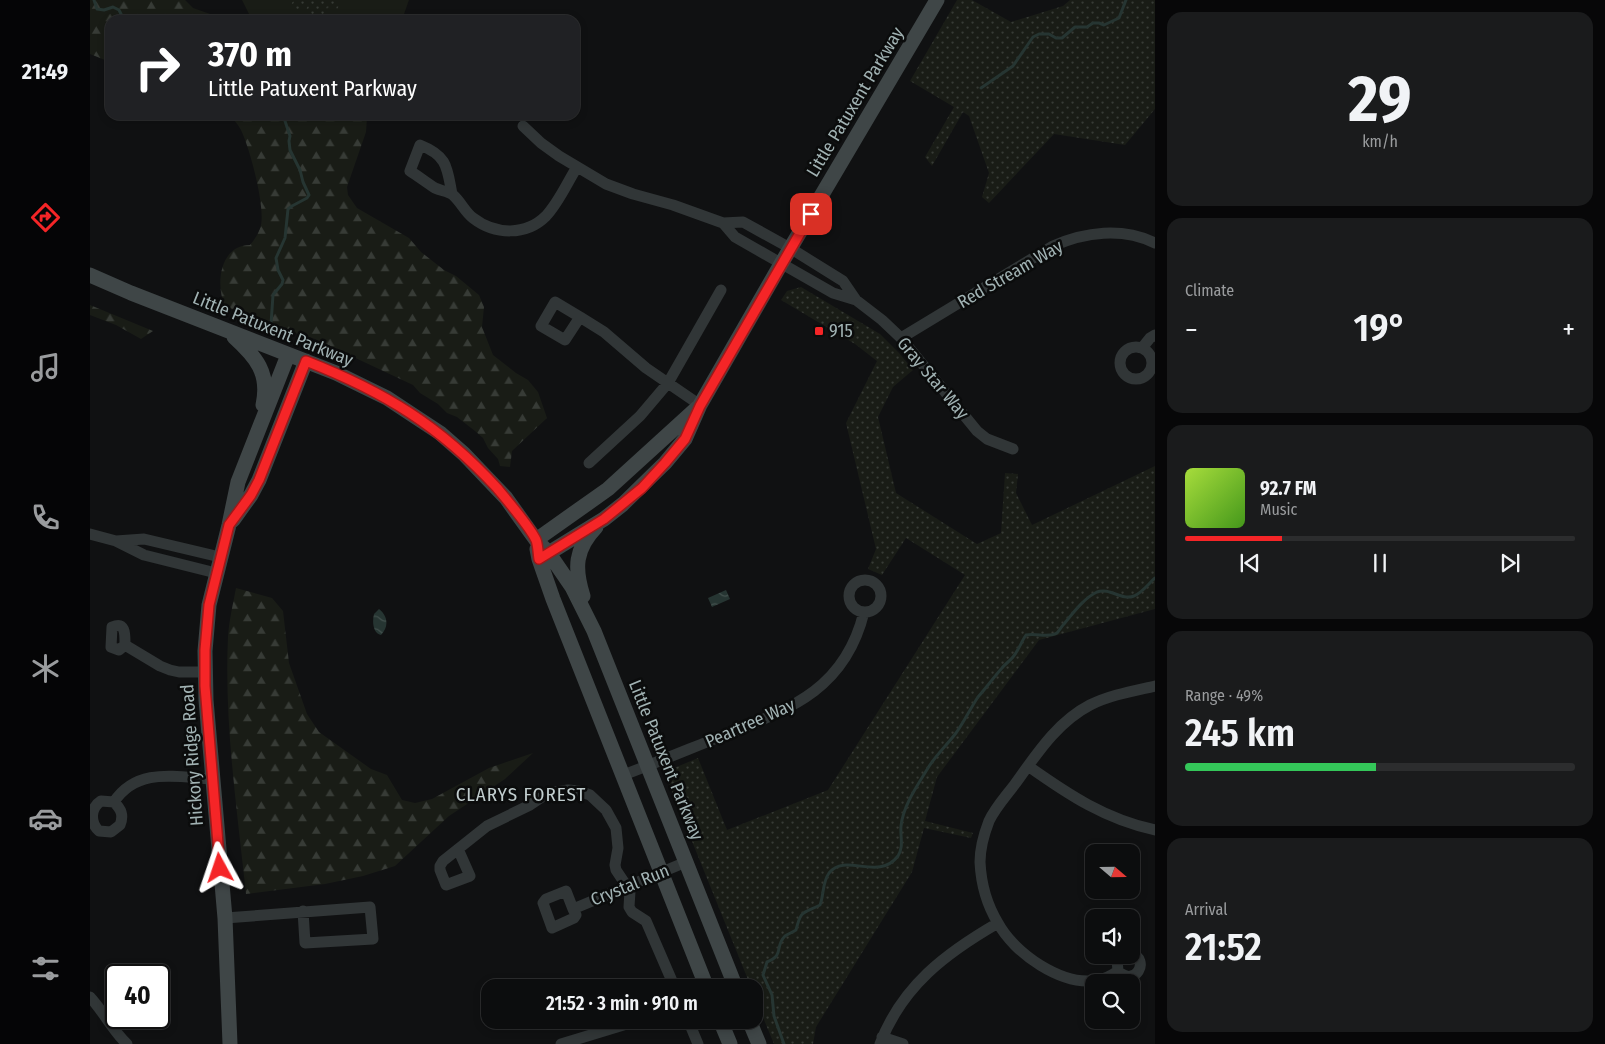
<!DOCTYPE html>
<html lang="en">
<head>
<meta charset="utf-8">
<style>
  body { margin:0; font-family:"Fira Sans Condensed",sans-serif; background:#1a1b1c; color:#f1f3f6; height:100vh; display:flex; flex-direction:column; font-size:19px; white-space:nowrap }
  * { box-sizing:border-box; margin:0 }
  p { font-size:16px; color:#9a9c9e }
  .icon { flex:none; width:28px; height:28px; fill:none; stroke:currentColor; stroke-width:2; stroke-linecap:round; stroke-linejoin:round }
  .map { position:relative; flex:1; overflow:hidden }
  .sheet { display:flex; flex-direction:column; gap:12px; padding:12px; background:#070708; width:450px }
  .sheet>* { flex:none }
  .top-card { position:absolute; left:15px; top:15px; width:475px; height:105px; border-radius:15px; box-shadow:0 2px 8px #0003,0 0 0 1px #2c2d2e; background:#202124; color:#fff; overflow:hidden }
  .needle { width:32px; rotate:110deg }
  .tools { position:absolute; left:995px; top:844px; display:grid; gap:10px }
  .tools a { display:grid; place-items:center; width:55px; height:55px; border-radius:10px; background:#0c0d0e; box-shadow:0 2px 8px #0003,0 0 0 1px #2c2d2e; font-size:25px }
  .speed { position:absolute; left:15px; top:964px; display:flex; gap:10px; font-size:25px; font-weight:700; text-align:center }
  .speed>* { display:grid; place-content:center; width:65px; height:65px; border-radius:50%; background:#0c0d0e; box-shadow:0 2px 8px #0003,0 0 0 1px #2c2d2e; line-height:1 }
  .speed .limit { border:2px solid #111; border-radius:8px; background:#fff; color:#111 }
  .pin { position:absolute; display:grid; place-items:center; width:42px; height:42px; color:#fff; margin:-21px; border-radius:10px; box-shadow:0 2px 8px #0006 }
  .me { position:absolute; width:55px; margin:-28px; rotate:355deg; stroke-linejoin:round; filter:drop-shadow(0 0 4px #0008) }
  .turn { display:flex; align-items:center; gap:18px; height:105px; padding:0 20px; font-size:22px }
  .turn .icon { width:65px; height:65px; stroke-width:2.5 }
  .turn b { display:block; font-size:35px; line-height:42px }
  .big { font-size:38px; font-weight:600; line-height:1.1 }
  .sheet .widget { flex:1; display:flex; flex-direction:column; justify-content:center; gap:8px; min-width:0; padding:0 18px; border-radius:15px; background:#1a1b1c }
  .sheet .dial { align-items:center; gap:0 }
  .dial b { font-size:65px; line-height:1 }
  .song { display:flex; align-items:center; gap:15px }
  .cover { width:60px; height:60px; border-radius:8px; background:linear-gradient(135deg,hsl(80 70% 55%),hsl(100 70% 35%)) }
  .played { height:5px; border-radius:2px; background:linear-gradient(90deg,#f52527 25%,#2c2d2e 25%) }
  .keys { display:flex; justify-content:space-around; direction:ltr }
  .heat { display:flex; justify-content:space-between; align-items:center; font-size:28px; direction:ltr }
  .charge { height:8px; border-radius:4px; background:linear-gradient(90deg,#34c759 49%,#2c2d2e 0) }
  .trip { position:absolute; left:391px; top:979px; width:282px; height:50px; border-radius:15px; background:#0c0d0e; box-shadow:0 2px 8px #0003,0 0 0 1px #2c2d2e; font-weight:600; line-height:50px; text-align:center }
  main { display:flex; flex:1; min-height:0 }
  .menu { display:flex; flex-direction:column; width:90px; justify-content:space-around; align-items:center; background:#050506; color:#9a9c9e }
  .menu .icon { width:35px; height:35px }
  .menu .current { color:#f52527 }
  .menu b { font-size:22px; color:#f1f3f6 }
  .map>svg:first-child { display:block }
  .green { fill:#191c16 }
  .forest { fill:url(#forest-firs) }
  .park { fill:url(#park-dots) }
  .water { fill:url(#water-waves) }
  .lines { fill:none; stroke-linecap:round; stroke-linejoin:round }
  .stream { stroke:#263532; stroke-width:3 }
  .street { stroke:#313637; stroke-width:11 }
  .secondary { stroke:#3f4647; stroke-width:15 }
  .route-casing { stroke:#9f1819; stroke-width:12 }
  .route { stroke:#f52527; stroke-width:9 }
  .poi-dot { fill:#f52527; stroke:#0b0c0c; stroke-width:2 }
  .labels { text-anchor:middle; stroke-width:5; stroke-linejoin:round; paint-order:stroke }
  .street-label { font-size:18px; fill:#a1b2b3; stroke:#0b0c0c }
  .poi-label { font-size:18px; fill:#a1b2b3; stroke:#0b0c0c; text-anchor:start }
  .neighbourhood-label { font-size:19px; letter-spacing:1px; fill:#c2cecf; stroke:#0b0c0c }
</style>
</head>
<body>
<main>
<nav class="menu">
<b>21:49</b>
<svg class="icon current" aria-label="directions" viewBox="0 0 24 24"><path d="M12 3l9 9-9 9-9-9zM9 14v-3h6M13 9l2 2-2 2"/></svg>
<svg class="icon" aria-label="music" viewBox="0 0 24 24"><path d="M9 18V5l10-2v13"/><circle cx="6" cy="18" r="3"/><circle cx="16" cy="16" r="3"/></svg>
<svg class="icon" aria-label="phone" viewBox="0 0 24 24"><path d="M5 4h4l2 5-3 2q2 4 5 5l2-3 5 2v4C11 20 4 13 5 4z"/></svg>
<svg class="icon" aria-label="climate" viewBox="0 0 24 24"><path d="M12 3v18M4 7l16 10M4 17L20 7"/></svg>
<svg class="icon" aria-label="car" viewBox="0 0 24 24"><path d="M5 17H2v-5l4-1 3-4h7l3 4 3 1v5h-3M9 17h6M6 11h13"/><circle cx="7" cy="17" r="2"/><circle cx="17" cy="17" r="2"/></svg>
<svg class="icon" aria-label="filters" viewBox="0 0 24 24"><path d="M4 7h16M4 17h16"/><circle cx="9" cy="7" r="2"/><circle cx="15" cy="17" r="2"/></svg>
</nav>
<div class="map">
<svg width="1065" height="1044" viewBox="0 0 1065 1044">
  <defs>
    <pattern id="forest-firs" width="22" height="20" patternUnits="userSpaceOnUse" patternTransform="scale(1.25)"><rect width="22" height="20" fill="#191c16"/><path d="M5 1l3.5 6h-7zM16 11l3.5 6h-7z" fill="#373b36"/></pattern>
    <pattern id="park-dots" width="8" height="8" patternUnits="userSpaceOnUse" patternTransform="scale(1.25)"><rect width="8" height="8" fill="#191c16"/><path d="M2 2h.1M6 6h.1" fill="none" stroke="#373b36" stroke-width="1.8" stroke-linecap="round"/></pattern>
    <pattern id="water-waves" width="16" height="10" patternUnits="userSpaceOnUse" patternTransform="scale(1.25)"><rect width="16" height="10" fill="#263532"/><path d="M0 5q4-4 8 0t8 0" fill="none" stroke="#42504d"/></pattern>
  </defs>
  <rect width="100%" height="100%" fill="#101112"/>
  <!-- green -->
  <path class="green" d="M 152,0 L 319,0 L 312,20 L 164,20 L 159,14 Z"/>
  <!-- forest -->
  <path class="forest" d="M 0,0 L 95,0 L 103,8 L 137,20 L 20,20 L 20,62 L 0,54 Z
    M 139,115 L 274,115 L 277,117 L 276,132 L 257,187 L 258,195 L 267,208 L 319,238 L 331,252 L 354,270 L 366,276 L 389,295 L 394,307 L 392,327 L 403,355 L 426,373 L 438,380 L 448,392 L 457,418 L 422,451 L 420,467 L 410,466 L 408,459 L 398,448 L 393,438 L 385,431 L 367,417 L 357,413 L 348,404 L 330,393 L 323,385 L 225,339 L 188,328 L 135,306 C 125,284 130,245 160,245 C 165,239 169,233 171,225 C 175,205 160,149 151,130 C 148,124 143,119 139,115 Z
    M 0,305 L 63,331 L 51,339 L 26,325 L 0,315 Z
    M 146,588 L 182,598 L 193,611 L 199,663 L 217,714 L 229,732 L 281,769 L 297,775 L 312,800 L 325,803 L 342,799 L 399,768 L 443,753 L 415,779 L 359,816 L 305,866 L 273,876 L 235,884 L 156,894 C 147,809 134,722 138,637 C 139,621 143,604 146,588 Z"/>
  <!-- park -->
  <path class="park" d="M 204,0 L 210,2 L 211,0 L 246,0 L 251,3 L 245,12 L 238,7 L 236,11 L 240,13 L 235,20 L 224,20 L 217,15 L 219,11 L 216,9 L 218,6 L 215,4 L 208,12 L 200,6 Z
    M 867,0 L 882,0 L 921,22 L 973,6 L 980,0 L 1065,0 L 1065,109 L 1035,145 L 964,134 L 899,203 L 892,197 L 899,173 L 879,116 L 873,112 L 842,166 L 835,157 L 864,107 L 820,81 Z
    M 711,287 L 790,334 L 809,353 L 823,370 L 803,387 L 788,417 L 806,493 L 887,544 L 911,533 L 915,473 L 928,474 L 926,493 L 942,525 L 1065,466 L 1065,609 L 949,640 L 847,777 L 835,821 L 883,833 L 881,838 L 834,828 L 822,872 L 726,1027 L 723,1044 L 684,1044 L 665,998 L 665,988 L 661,987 L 578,782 L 584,768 L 608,758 L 637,830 L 738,790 L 875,575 L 816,538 L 792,575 L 778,569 L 786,549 L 756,423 L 787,361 L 765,344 L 691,300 L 697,291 Z"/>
  <!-- water -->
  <path class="water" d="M 636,590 L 640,599 L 622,607 L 618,598 Z
    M 289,609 C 298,616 299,627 291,635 C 283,633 282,622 284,614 Z"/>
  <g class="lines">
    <!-- stream -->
    <path class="stream" d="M 4,0 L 7,9 L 14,10 L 23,7 L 29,10 L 34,20
      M 891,88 L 923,66 L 943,37 L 949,34 L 959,34 L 966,38 L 972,38 L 985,27 L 997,27 L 1003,23 L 1009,23 L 1014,25 L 1029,18 L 1036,0
      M 181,324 L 183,295 L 192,284 L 193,280 L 188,270 L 186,258 L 195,238 L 198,209 L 202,206 L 217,198 L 219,195 L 213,182 L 210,170 L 200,150 L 199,141 L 200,136 L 193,115
      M 694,1044 L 684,1016 L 682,995 L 673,975 L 677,962 C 695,955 684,947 695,936 C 698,934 703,932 706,930 C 711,910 712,914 730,905 C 734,895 732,883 739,873 C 756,852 788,882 808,856 C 814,847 810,836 811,826 C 813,806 827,786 838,768 C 845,756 857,745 866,733 C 874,722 880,709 888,697 C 896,688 904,677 912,668 C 915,664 920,661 923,657 C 929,650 931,642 936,635 C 946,633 960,638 967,633 C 969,631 971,627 974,624 C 983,613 994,598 1007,592 C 1020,587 1031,601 1044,596 C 1053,592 1058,584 1065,578"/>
    <!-- street -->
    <path class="street" d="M 433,126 L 451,143 L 469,156 L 516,184 L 543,194 L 583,205 L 633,223 L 653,222 L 700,248 L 753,281 L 766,300 L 792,320 L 811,338 L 887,431 L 897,439 L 923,449
      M 362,194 C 357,168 358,156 330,145 L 320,171 C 328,176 337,183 345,188 C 351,191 358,191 363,195 C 371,202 375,212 383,218 C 405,235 436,236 456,216 C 469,202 477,183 487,167
      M 633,223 L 645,237 L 743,293 L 766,300
      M 490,317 L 465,302 L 451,326 L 475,340 L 490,317 L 514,332 L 556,368 L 610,405
      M 811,338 L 963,246 C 995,232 1032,227 1065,243
      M1030 363a16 16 0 1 1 32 0a16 16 0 1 1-32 0Z
      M 1052,348 L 1060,338 L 1065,335
      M 499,463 L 550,416 L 578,383 L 631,290
      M 0,534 L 26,541 L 54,555 L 126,573
      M 26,541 L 54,539 L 130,557
      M759 596a16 16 0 1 1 32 0a16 16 0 1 1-32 0Z
      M 35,645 L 29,650 L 21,647 L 22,627 C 36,621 35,635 35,645 L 70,666 L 80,670 L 89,672 L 115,672
      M 938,766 C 979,795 1015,819 1065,830
      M 533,775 C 566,763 599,749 632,736 C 700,709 755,690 774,612
      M 24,802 L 11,801 C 0,808 0,823 9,831 L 21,832 L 30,825 C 34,815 31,809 24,802 C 47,767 86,777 122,779
      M 368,849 L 380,876 L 356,885 L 350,870 L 350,866 L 353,861 L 397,826 L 440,805 L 458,793 L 478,790 L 489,791 L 500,795 L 516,810 L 526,828 L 528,848 L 525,865 L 526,870 L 540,891 L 539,907 L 542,912 L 556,921 L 585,988
      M 483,909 L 486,915 L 484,918 L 462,928 L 453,903 L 456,899 L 476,891 L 483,909 L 596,862
      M 135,918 L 280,907 L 283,939 L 215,943 L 213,911
      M 1031,955 L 1027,960 L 1028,971 C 1045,988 1061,960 1041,953
      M 1028,971 C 1022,975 1015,979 1008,980 C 972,987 924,953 908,923 C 897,905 891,883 890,862 C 890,848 894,834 899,821 C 905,808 916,796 925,784 C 946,755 967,722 1000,705 C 1020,695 1043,691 1065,686
      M 0,997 C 14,1012 22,1030 37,1044
      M 598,1020 L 608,1044
      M 792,1037 L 813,1044
      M 471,1044 L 550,1020
      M 790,1044 C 812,986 856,953 908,923"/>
    <!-- secondary -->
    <path class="secondary" d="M 0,275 L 41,293 L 246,373 L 297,398 L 350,433 L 374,454 L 416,498 L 446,540 L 458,552 L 482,587 L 504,631 L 646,988
      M 144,337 C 166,357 180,373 173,405
      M 143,520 L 161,495 L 169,480 L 216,361
      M 446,540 L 518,489 L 607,408
      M 447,549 L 449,559 L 463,599 L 617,988
      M 449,559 L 514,519 L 533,504 L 575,463 L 595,439 L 610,405 L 691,264 L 847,0
      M 493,596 C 484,568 485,549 506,527
      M 630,1020 L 640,1044
      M 659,1020 L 669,1044
      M 140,1044 L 135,918 L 116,700 L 115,651 L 119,605 L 139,525 L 148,482 L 198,355"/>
  </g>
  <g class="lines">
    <!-- route casing -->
    <g class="route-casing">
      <path id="route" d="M 130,868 L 115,686 L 115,650 L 119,605 L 139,525 L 161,495 L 169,480 L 216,361 C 295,392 350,426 407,488 C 417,500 440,527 446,540 C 448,545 448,553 449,559 L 514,519 L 552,488 L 575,463 L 595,439 L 610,406 L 721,214"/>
    </g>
    <!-- route -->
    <use href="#route" class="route"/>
  </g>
  <!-- markers -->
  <rect class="poi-dot" x="724" y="326" width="10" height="10" rx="2.5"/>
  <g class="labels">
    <!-- street labels -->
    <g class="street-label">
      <text transform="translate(765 102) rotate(-59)" y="6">Little Patuxent Parkway</text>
      <text transform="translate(920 274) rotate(-30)" y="6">Red Stream Way</text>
      <text transform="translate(183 329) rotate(22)" y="6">Little Patuxent Parkway</text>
      <text transform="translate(843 378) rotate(50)" y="6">Gray Star Way</text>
      <text transform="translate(660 723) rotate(-24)" y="6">Peartree Way</text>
      <text transform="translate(102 755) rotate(-94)" y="6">Hickory Ridge Road</text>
      <text transform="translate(576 760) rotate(68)" y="6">Little Patuxent Parkway</text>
      <text transform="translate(540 885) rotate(-22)" y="6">Crystal Run</text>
    </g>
    <!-- poi labels -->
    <g class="poi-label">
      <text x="739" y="337">915</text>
    </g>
    <!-- neighbourhood labels -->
    <g class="neighbourhood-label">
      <text x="431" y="801">CLARYS FOREST</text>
    </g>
  </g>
</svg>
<div class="tools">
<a><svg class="needle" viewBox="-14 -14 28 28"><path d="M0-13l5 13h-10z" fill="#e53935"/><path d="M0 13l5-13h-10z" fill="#9a9c9e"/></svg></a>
<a><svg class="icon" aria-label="sound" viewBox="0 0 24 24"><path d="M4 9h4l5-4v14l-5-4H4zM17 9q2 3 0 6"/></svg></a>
<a><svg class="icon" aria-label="search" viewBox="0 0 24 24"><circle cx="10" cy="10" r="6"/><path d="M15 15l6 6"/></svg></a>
</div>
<div class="speed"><div class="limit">40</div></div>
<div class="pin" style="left:721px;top:214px;background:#d93025"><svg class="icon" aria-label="arrive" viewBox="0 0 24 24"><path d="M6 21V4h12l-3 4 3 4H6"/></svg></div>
<svg class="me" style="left:130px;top:868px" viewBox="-20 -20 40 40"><path d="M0-17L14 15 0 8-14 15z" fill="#f52527" stroke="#fff" stroke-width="4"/></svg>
<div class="trip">21:52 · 3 min · 910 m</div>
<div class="top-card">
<div class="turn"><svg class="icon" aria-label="right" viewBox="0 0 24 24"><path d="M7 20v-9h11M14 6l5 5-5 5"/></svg><div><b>370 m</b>Little Patuxent Parkway</div></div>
</div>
</div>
<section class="sheet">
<div class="widget dial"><b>29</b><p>km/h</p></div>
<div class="widget"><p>Climate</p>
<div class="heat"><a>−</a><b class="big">19°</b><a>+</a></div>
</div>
<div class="widget">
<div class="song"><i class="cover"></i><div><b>92.7 FM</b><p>Music</p></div></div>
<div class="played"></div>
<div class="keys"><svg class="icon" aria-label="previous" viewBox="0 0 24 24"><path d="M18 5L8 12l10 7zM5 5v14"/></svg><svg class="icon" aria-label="pause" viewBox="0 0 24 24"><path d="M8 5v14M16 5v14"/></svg><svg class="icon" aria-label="next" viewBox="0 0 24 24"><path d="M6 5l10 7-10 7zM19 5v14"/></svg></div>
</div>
<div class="widget"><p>Range · 49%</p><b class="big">245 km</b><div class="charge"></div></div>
<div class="widget"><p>Arrival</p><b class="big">21:52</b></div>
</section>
</main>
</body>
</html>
